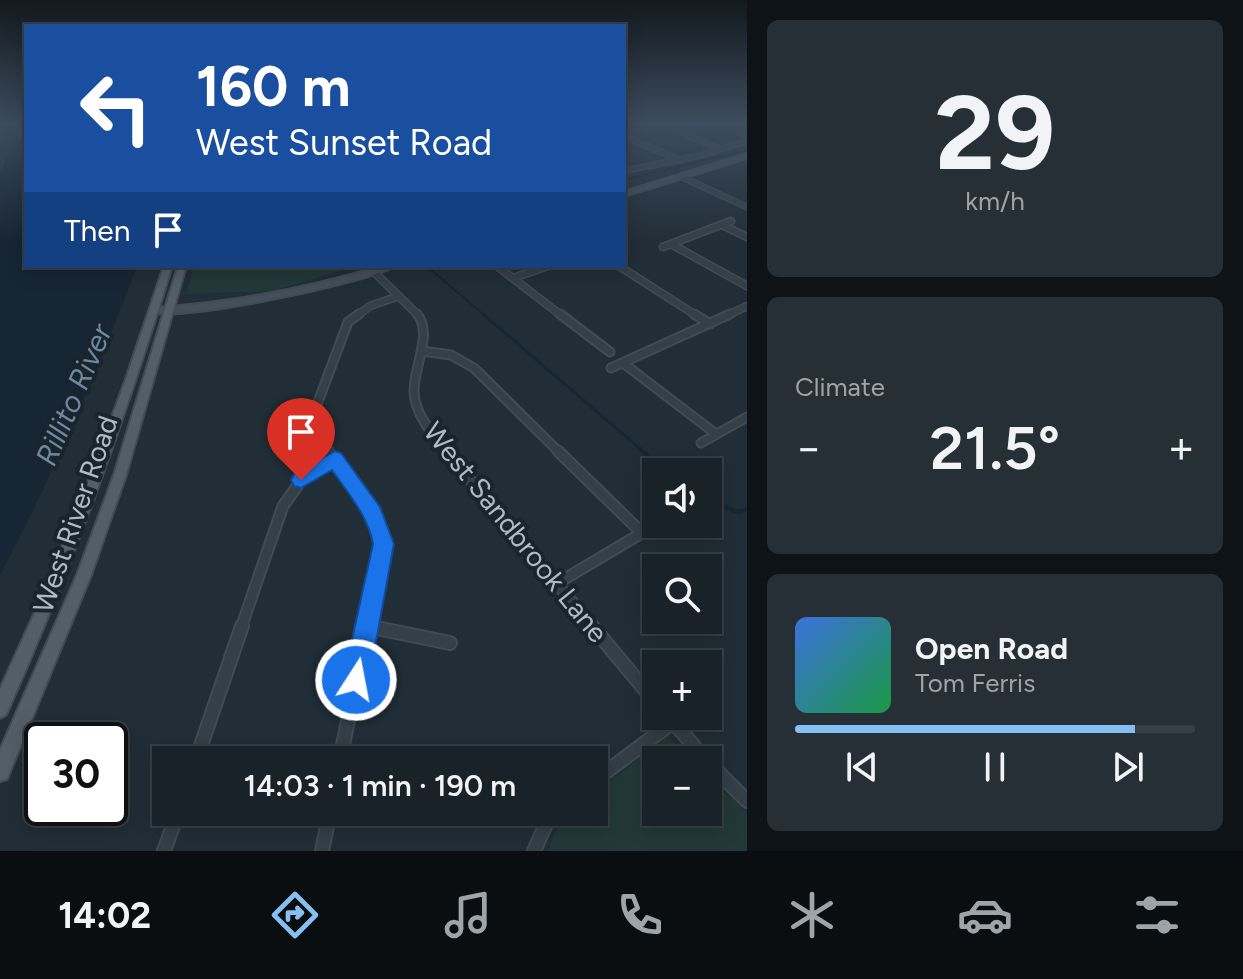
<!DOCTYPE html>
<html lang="en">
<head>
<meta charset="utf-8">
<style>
  body { margin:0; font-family:Figtree,sans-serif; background:#262f35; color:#f1f3f6; height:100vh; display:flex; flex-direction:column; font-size:30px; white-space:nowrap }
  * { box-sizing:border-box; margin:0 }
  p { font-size:26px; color:#9fa4a8 }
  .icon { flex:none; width:44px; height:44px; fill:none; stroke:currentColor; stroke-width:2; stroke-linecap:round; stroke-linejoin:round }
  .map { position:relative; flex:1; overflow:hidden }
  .details { display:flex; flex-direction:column; gap:20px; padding:20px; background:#0e1317; width:496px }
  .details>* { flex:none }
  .hud { position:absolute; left:24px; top:24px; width:602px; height:244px; border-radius:0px; box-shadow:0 4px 20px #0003,0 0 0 2px #373f46; background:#1a4fa0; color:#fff; overflow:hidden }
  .buttons { position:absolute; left:642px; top:458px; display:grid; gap:16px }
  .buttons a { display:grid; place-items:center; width:80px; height:80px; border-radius:0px; background:#192229; box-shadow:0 4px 20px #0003,0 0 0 2px #373f46; font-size:40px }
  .speed { position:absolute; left:24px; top:722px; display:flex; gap:16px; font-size:40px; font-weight:700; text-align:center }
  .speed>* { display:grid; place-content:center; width:104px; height:104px; border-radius:50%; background:#192229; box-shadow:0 4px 20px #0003,0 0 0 2px #373f46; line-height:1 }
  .speed .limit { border:4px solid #111; border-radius:12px; background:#fff; color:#111 }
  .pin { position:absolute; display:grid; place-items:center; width:68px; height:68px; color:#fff; margin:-82px -34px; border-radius:50% 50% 50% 0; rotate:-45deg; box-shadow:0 0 8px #0007 }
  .pin .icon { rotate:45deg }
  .me { position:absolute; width:88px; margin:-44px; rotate:11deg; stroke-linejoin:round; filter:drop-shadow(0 0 6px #0008) }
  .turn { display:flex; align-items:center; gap:28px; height:168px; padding:0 40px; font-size:36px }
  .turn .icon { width:104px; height:104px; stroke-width:2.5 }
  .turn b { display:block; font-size:56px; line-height:68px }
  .then { display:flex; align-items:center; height:76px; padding:0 40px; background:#0003; gap:16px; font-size:30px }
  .big { font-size:60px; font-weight:600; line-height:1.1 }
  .details .card { flex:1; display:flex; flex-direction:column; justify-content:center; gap:12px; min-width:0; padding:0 28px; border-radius:12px; background:#262f35 }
  .details .dial { align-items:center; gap:0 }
  .dial b { font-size:104px; line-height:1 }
  .song { display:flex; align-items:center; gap:24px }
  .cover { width:96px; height:96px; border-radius:12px; background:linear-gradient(135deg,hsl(220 70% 55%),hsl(140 70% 35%)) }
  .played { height:8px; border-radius:4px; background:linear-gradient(90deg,#86bff2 85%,#373f46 85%) }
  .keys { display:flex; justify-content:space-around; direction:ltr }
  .heat { display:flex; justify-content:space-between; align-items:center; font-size:44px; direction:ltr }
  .trip { position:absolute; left:152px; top:746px; width:456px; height:80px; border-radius:0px; background:#192229; box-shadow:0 4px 20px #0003,0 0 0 2px #373f46; font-weight:600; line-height:80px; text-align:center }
  .menu { display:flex; height:128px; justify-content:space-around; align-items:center; background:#0a0e10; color:#9fa4a8 }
  .menu .icon { width:56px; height:56px }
  .menu .active { color:#86bff2 }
  .menu b { font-size:36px; color:#f1f3f6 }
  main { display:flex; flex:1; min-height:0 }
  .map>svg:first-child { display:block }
  .green { fill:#233838 }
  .water { fill:#162634 }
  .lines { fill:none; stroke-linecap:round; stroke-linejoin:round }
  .stream-far2 { stroke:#162634; stroke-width:2 }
  .stream-far1 { stroke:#162634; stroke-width:3 }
  .stream { stroke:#162634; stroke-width:4 }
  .street-far4-casing { stroke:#414b54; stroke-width:7 }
  .street-far3-casing { stroke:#414b54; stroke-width:9 }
  .street-far2-casing { stroke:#414b54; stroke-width:11 }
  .street-far1-casing { stroke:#414b54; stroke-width:13 }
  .street-casing { stroke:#414b54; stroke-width:16 }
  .secondary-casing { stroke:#414b54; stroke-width:4 }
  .primary-casing { stroke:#414b54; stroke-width:4 }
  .street-far4 { stroke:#353f48; stroke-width:5 }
  .street-far3 { stroke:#353f48; stroke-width:6 }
  .street-far2 { stroke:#353f48; stroke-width:7 }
  .street-far1 { stroke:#353f48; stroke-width:9 }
  .street { stroke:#353f48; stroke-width:12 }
  .secondary { fill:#434f5a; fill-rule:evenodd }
  .primary { fill:#535e68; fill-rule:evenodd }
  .route { fill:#1a73e8; stroke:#114b97; stroke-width:2 }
  .labels { text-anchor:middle; stroke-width:8; stroke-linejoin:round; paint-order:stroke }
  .street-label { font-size:28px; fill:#afbac4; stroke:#1a242c }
  .water-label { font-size:30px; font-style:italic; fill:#6a89a2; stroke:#1a242c }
</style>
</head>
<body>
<main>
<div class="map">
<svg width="747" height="851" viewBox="0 0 747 851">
  <rect width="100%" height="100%" fill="#212e37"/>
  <!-- green -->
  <path class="green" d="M 194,266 L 357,266 L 272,291 L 186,294 Z
    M 668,736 L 691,760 L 656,760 L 656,812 L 708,812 L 708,777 L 747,813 L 747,851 L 548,851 L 554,834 L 571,812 L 594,812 L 594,794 Z"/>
  <!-- water -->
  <path class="water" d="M 26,131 L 26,266 L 137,266 C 98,372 53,475 0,575 L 0,175 L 7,157 Z"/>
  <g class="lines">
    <!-- stream-far2 -->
    <path class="stream-far2" d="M 668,168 L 679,173
      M 624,180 L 747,150
      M 427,266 L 485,316"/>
    <!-- stream-far1 -->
    <path class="stream-far1" d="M 483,314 L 645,453"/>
    <!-- stream -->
    <path class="stream" d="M 642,451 L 667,472
      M 708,501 L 738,512 L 747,509"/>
    <!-- street-far4 casing -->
    <g class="street-far4-casing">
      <path id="street-far4" d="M 657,123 L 719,148
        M 717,123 L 747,135
        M 624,136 L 675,158
        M 624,171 L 698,156 L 747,141
        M 682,177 L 747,207"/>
    </g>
    <!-- street-far3 casing -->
    <g class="street-far3-casing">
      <path id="street-far3" d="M 722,225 L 747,237
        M 671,244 L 747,286
        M 663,247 L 731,221
        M 497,266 L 562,316
        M 619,266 L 697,316
        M 373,271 L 419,316
        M 513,278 L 548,266
        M 357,316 L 370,306 L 399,296
        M 726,316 L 747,306"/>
    </g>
    <!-- street-far2 casing -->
    <g class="street-far2-casing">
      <path id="street-far2" d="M 417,314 C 435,335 409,374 415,400 C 420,421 434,436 448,453
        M 560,314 L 610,352
        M 694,314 L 710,324
        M 422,351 L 451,355 L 474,368 L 560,453
        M 623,363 L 716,434
        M 611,368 L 730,314
        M 701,443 L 747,417
        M 329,453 L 318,429 L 315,410 L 348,322 L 359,314"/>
    </g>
    <!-- street-far1 casing -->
    <g class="street-far1-casing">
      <path id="street-far1" d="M 328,451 L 369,509 L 383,544 L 366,628
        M 446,451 L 594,628
        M 556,584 L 642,533 L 558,451
        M 367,626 L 377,628
        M 241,628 L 283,506 L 305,475 L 335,459"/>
    </g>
    <!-- street casing -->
    <g class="street-casing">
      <path id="street" d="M 367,626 L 450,643
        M 592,626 L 656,703
        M 668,716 L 706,760
        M 196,760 L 242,626
        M 340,760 L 367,626
        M 708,762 L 747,801
        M 594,781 L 673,722
        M 164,851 L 178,812
        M 322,851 L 330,812
        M 534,851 L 546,824 L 558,812"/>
    </g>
    <!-- secondary casing -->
    <g class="secondary-casing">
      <path id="secondary" d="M 747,154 L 747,158 L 624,196 L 624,192 Z
        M 382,266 L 395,266 C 368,282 172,324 149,311 L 154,308 C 232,303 307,289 382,266 Z"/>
    </g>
    <!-- primary casing -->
    <g class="primary-casing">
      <path id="primary" d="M 164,266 L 172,266 C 125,419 71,569 6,715 L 0,718 L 0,689 L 41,599 L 85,490 L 126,379 Z
        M 178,266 L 186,266 L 126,475 L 91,575 L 7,779 L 0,781 L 0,750 L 77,575 L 114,475 Z"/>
    </g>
    <!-- street-far4 -->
    <use href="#street-far4" class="street-far4"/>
    <!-- street-far3 -->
    <use href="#street-far3" class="street-far3"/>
    <!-- street-far2 -->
    <use href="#street-far2" class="street-far2"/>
    <!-- street-far1 -->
    <use href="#street-far1" class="street-far1"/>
    <!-- street -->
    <use href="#street" class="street"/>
    <!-- secondary -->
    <use href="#secondary" class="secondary"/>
    <!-- primary -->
    <use href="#primary" class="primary"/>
  </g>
  <!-- sky -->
  <linearGradient id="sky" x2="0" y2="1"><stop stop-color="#12191e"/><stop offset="0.51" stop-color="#3d4c5e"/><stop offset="1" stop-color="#3d4c5e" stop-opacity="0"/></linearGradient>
  <rect width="747" height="243" fill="url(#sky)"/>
  <!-- route -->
  <path class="route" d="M 335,451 L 341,453 L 380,507 L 394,544 L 369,680 L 365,689 L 356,693 L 347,689 L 343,680 L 373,544 C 368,516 348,493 332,470 L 301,488 L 294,486 L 291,480 L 294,474 Z"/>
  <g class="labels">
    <!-- street labels -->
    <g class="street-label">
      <text transform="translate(75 514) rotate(-71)" y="10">West River Road</text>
      <text transform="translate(516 532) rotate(51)" y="10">West Sandbrook Lane</text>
    </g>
    <!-- water labels -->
    <g class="water-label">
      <text transform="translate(74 395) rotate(-67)" y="10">Rillito River</text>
    </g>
  </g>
</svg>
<div class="buttons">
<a><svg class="icon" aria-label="sound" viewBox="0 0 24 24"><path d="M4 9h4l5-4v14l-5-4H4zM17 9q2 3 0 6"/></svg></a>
<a><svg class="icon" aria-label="search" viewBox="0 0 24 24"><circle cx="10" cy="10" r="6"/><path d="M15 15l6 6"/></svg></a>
<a>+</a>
<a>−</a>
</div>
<div class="speed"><div class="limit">30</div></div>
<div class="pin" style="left:301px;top:480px;background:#d93025"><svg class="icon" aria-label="arrive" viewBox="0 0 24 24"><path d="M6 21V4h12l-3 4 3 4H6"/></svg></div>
<svg class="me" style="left:356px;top:680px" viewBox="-20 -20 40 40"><circle r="17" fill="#1a73e8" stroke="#fff" stroke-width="3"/><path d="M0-11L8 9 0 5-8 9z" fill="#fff"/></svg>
<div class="trip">14:03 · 1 min · 190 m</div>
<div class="hud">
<div class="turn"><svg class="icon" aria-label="left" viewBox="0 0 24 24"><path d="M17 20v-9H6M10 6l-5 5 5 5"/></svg><div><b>160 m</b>West Sunset Road</div></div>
<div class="then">Then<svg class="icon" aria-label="arrive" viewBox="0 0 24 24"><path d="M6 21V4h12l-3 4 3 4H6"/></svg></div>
</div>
</div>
<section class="details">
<div class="card dial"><b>29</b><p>km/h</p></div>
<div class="card"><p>Climate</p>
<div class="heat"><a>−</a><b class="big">21.5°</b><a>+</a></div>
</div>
<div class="card">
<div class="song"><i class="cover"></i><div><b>Open Road</b><p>Tom Ferris</p></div></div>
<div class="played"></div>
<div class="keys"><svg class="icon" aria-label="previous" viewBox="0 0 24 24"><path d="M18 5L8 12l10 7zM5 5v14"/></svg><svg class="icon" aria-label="pause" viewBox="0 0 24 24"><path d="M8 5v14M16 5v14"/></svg><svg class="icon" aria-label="next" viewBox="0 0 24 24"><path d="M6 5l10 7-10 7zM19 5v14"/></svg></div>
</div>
</section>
</main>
<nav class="menu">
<b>14:02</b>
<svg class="icon active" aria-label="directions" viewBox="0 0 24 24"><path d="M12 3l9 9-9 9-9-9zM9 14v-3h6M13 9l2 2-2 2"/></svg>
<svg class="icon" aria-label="music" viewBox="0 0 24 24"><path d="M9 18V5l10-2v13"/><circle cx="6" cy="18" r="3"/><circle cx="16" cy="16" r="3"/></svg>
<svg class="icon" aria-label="phone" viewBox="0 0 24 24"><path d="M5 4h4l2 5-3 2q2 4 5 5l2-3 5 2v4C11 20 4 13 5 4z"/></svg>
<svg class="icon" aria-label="climate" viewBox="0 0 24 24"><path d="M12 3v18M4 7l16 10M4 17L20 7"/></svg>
<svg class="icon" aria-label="car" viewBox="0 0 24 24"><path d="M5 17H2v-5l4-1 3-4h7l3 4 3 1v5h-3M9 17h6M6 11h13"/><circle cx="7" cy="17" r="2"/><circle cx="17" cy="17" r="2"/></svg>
<svg class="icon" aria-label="filters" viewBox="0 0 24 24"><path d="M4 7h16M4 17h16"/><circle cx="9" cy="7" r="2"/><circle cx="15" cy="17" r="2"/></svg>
</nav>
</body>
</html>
